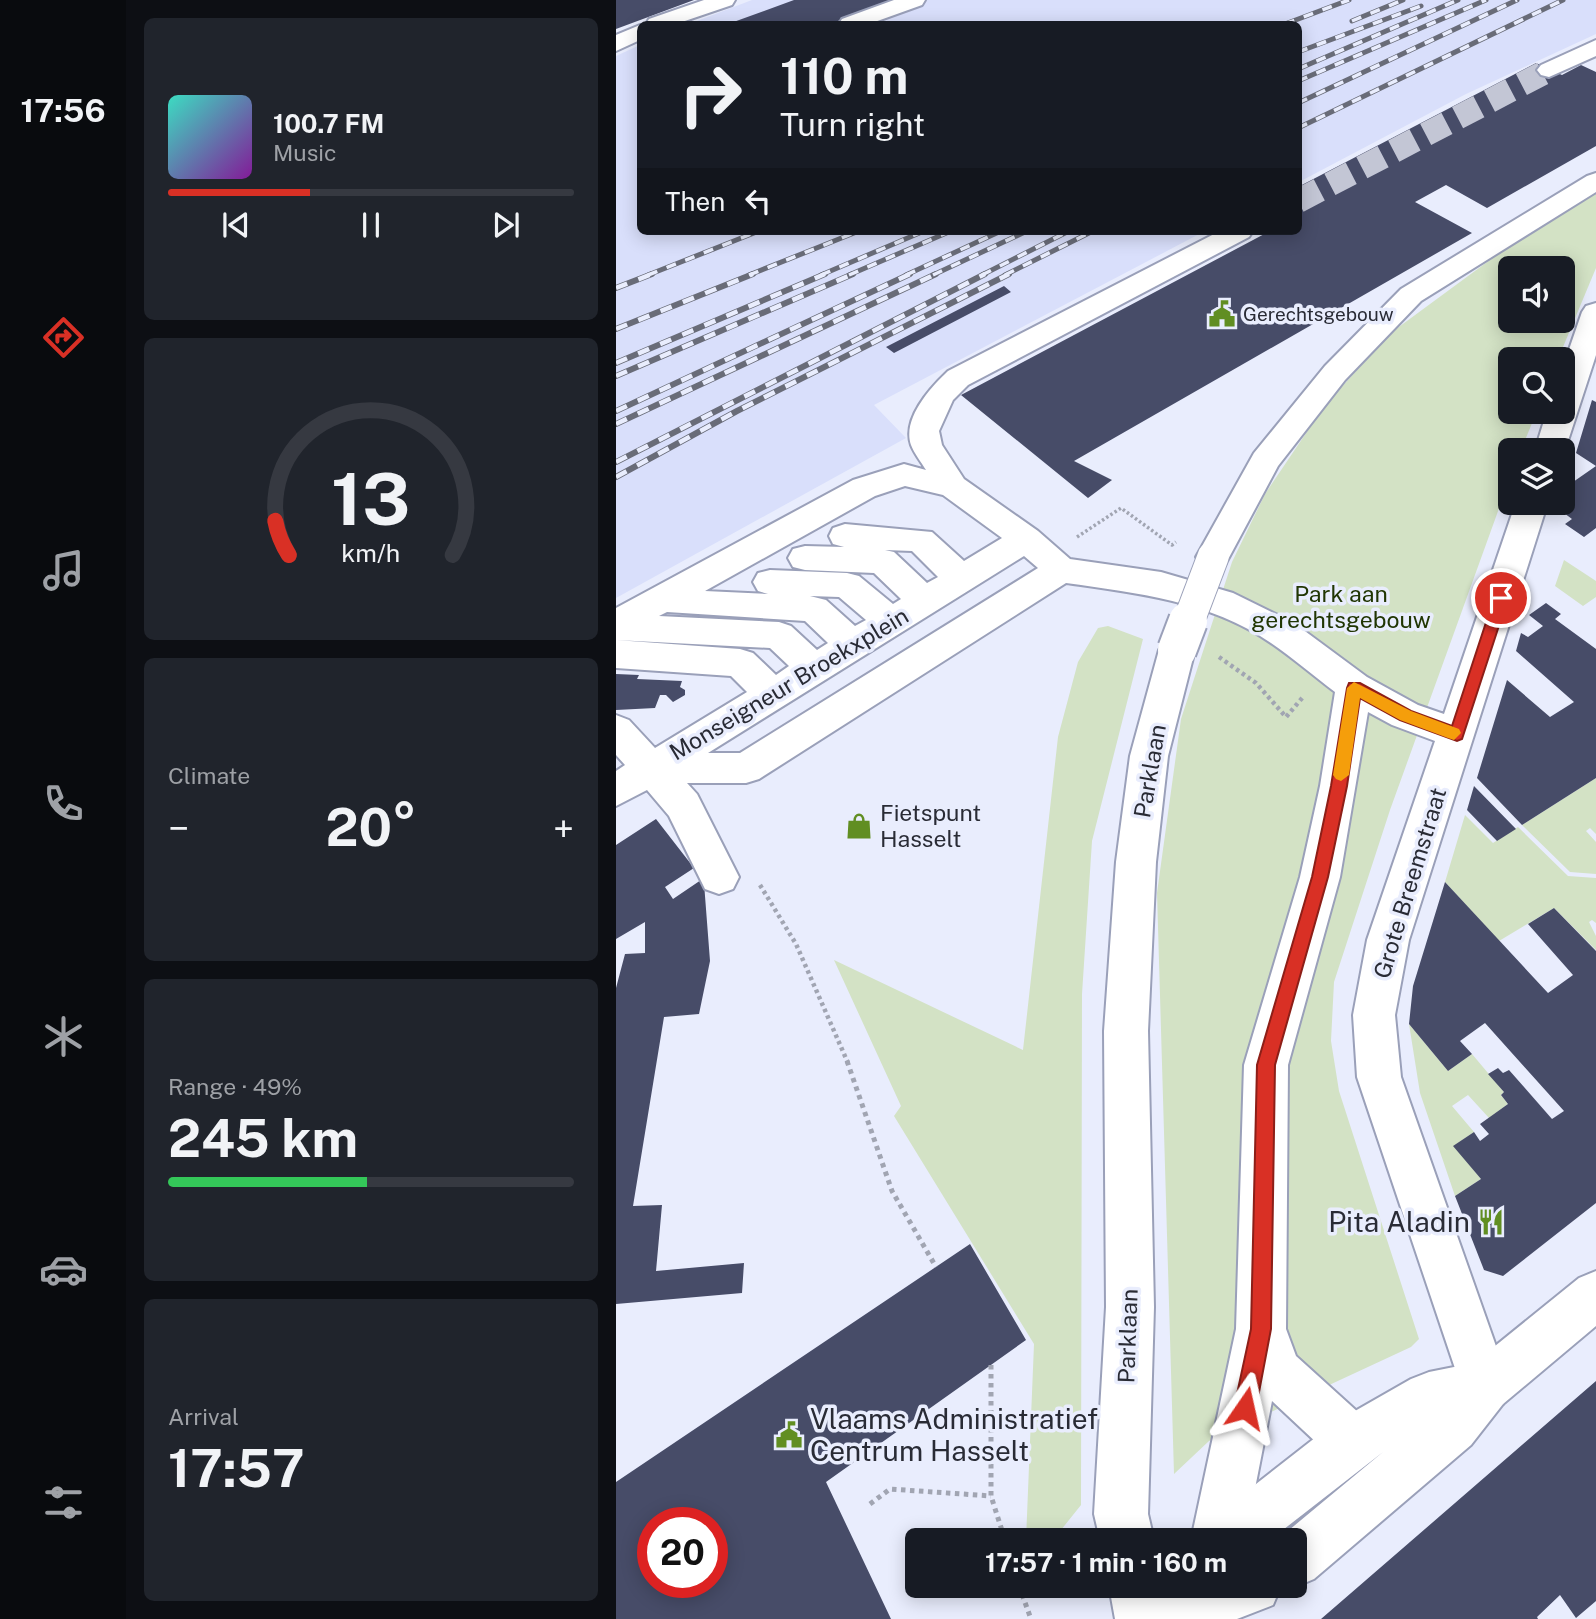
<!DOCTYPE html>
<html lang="en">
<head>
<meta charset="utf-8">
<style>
  body { margin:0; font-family:"Public Sans",sans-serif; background:#20242c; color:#f1f3f6; height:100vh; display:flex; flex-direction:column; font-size:26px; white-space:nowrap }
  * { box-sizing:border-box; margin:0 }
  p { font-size:23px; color:#9ea1a6 }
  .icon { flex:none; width:38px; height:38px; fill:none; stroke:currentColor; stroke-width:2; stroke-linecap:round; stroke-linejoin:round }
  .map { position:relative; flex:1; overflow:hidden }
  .drawer { display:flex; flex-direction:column; gap:18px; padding:18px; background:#0d0f14; width:490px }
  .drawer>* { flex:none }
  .guide { position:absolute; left:21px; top:21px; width:665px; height:214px; border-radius:10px; box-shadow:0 4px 18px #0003; background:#171b24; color:#f1f3f6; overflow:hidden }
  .fabs { position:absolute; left:882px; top:256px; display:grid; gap:14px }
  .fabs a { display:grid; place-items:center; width:77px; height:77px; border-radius:10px; background:#171b24; box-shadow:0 4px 18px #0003; font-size:35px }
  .speed { position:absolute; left:21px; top:1507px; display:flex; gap:14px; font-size:35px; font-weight:700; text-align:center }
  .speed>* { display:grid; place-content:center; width:91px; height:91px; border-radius:50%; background:#171b24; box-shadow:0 4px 18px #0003; line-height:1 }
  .speed .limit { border:10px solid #d22; background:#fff; color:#111 }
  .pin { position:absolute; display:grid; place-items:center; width:60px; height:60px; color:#fff; margin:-30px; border:4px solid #fff; border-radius:50%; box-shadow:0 2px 7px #0007 }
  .me { position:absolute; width:77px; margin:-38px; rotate:11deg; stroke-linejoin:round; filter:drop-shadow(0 0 5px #0008) }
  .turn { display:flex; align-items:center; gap:24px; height:147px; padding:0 28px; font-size:32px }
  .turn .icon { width:91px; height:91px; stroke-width:2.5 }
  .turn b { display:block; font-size:49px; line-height:60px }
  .then { display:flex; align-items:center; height:66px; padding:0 28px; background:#0003; gap:14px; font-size:26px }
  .big { font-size:52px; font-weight:700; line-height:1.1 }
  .drawer .widget { flex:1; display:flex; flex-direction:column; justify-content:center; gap:10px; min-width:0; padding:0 24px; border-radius:10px; background:#20242c }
  .drawer .dial { align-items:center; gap:0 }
  .dial svg { height:182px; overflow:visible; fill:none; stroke:#363941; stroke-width:7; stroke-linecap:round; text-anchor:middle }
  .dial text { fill:#f1f3f6; stroke:none }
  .song { display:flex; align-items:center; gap:21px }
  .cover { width:84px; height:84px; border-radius:10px; background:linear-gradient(135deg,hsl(170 70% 55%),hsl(290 70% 35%)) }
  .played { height:7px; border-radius:4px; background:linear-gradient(90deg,#d93025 35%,#363941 35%) }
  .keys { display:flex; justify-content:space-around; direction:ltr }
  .heat { display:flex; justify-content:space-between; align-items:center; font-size:38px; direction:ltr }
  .charge { height:10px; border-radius:5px; background:linear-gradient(90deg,#34c759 49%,#363941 0) }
  .trip { position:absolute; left:289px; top:1528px; width:402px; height:70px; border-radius:10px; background:#171b24; box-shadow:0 4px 18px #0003; font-weight:700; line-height:70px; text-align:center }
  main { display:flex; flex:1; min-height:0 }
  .menu { display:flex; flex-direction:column; width:126px; justify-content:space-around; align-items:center; background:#090b0e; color:#9ea1a6 }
  .menu .icon { width:49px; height:49px }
  .menu .active { color:#d93025 }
  .menu b { font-size:32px; color:#f1f3f6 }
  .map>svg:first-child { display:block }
  .built { fill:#d9dffb }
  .green { fill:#d3e2c5; fill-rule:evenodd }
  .building { fill:#474c68; fill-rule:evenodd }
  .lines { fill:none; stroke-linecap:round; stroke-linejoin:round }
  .minor-tunnel { stroke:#c3c6d5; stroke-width:24; stroke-dasharray:24 12; stroke-linecap:butt }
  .minor-casing { stroke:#9aa0b9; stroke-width:4 }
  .major-casing { stroke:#9aa0b9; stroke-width:4 }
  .path-far2 { stroke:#a1a5b2; stroke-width:3.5; stroke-dasharray:2.5 2.5; stroke-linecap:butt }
  .path-far1 { stroke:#a1a5b2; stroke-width:4.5; stroke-dasharray:3.5 3.5; stroke-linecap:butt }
  .path { stroke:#a1a5b2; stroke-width:5; stroke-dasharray:4.5 4.5; stroke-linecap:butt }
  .minor { fill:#fff; fill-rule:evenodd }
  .major { fill:#fff; fill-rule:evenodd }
  .rail-far1-casing { stroke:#696c78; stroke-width:5 }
  .rail-casing { stroke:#696c78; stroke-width:6 }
  .rail-far1 { stroke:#e9edfd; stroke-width:3.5; stroke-dasharray:10; stroke-linecap:butt }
  .rail { stroke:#e9edfd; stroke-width:4.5; stroke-dasharray:12; stroke-linecap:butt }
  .minor-bridge-far1-casing { stroke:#9aa0b9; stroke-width:33; stroke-linecap:butt }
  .minor-bridge-casing { stroke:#9aa0b9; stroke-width:42; stroke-linecap:butt }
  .minor-bridge-far1 { stroke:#fff; stroke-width:31 }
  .minor-bridge { stroke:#fff; stroke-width:38 }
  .route { fill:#d93025; stroke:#8d1f18; stroke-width:2 }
  .slow { fill:#f59e0b }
  .labels { text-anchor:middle; stroke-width:7; stroke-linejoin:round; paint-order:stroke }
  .far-poi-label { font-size:19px; fill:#292b35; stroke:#e9edfd; text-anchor:start }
  .park-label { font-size:23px; fill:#213604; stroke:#e9edfd }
  .street-label { font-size:23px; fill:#292b35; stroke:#e9edfd }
  .poi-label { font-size:23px; fill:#292b35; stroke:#e9edfd; text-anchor:start }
  .near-poi-label { font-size:28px; fill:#292b35; stroke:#e9edfd; text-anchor:end }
</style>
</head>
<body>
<main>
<nav class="menu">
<b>17:56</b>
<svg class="icon active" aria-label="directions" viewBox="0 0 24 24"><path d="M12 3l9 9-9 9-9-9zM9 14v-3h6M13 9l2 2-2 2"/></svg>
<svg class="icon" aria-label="music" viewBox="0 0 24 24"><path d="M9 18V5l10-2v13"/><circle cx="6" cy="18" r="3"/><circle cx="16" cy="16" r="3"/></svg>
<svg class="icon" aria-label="phone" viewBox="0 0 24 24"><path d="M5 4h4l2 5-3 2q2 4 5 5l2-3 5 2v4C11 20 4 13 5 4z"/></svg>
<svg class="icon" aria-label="climate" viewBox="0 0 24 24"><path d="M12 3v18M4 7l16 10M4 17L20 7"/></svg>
<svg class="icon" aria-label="car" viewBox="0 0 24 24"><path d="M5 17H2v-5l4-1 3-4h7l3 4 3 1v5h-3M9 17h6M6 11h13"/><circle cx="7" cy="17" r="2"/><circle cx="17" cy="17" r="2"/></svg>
<svg class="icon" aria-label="filters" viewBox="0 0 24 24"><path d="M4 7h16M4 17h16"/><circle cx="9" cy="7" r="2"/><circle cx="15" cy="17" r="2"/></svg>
</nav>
<section class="drawer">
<div class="widget">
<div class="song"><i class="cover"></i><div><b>100.7 FM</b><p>Music</p></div></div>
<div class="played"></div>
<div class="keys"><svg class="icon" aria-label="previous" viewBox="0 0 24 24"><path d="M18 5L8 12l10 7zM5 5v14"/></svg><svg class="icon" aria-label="pause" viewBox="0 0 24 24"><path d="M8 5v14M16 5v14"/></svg><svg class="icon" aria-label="next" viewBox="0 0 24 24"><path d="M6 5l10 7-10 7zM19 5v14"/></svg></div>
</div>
<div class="widget dial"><svg viewBox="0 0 100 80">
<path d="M14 69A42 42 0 1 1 86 69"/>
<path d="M14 69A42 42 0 0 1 8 54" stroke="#d93025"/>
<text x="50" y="56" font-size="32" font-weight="700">13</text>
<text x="50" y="72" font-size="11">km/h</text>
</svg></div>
<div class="widget"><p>Climate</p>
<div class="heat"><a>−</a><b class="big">20°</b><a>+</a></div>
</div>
<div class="widget"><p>Range · 49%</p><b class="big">245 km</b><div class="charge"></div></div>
<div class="widget"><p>Arrival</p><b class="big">17:57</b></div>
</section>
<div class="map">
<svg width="980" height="1619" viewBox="0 0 980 1619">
  <rect width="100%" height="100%" fill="#e9edfd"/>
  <!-- built -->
  <path class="built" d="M 136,0 L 980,0 L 980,34 L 850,94 L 683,182 L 682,24 L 73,24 Z
    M 24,45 L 24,231 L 589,231 L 258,405 L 290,438 L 0,598 L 0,56 Z"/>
  <!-- green -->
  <path class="green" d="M 980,191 L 980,268 L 942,359 L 894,359 L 894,411 L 921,411 L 905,450 L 894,450 L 894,478 L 774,810 L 718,982 L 715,1041 L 723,1091 L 803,1339 L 795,1347 L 593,1441 L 558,1474 L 541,893 L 565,719 L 616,562 L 649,494 L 709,405 L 776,332 L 916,229 ZM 894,268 L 947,268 L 947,320 L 894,320 Z
    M 948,560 L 980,581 L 980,597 L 967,606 L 939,586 Z
    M 492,626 L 527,639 L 476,841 L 466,994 L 465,1505 L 437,1540 L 410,1540 L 418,1344 L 278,1116 L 285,1106 L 218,960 L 407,1050 L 442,737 L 462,662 L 482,628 Z
    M 980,778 L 980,834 L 974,828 L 970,831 L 980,842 L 980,874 L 954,872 L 906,825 Z
    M 849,815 L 877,843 L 902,827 L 952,876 L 980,878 L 980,923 L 976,920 L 973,922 L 980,936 L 980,950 L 938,908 L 883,941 L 829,882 Z
    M 793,1024 L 832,1071 L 856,1054 L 888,1092 L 885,1095 L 892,1104 L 873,1118 L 852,1095 L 836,1106 L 858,1132 L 838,1146 L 865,1179 L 839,1196 L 804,1093 Z"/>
  <!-- building -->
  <path class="building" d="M 0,0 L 78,0 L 0,29 Z
    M 178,0 L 277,0 L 214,24 L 112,24 Z
    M 920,63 L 946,75 L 965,65 L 980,72 L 980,146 L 871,208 L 830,185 L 799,202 L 856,233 L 458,461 L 496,480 L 472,498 L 345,395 L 654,231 L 682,231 L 682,187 Z
    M 388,286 L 395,292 L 278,353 L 270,347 Z
    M 976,400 L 980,402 L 980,528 L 968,537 L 949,524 L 956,519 L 944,510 L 954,502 L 950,499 L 953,497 L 947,489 L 980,466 L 960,453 Z
    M 930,603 L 945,614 L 939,619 L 980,649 L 980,778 L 906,825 L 861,778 L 891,680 L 934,717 L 958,702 L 900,651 L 905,633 L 912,637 L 927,626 L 913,615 Z
    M 0,674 L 23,675 L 21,679 L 66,681 L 64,687 L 69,690 L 69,695 L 57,702 L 50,695 L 44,695 L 39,708 L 0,710 Z
    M 858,786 L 900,829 L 881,841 L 851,810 Z
    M 40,819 L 78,868 L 49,887 L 57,899 L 85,880 L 88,883 L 94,961 L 83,1014 L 48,1017 L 17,1206 L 46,1205 L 40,1271 L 128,1263 L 126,1293 L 0,1304 L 0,988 L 9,954 L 29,953 L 29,922 L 0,939 L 0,845 Z
    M 829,882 L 932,993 L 957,975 L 912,924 L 938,908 L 980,951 L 980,1203 L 887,1276 L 868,1270 L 839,1196 L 865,1179 L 837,1146 L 858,1132 L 864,1141 L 873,1134 L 864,1124 L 892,1104 L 885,1095 L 888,1092 L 872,1074 L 882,1068 L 887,1073 L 893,1070 L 936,1119 L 948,1111 L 869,1023 L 844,1041 L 856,1054 L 832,1071 L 793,1024 L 797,986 Z
    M 354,1244 L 410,1340 L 210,1482 L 275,1619 L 0,1619 L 0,1482 ZM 37,1522 L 96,1522 L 96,1582 L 37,1582 Z
    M 980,1381 L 980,1601 L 960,1618 L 944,1595 L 921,1617 L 922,1619 L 705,1619 Z"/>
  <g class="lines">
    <!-- minor-tunnel -->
    <path class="minor-tunnel" d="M 682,201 L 933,70"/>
    <!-- minor casing -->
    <g class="minor-casing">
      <path id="minor" d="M 88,0 L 119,0 L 116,5 L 60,24 L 30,24 L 33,19 Z
        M 278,0 L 309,0 L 306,5 L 253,24 L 223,24 L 226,19 Z
        M 24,25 L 24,40 L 0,51 L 0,35 Z
        M 980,40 L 980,56 L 933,77 L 925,75 L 921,70 L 925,65 Z
        M 980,173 L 980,192 L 805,301 L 729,380 L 662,466 L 609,565 L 597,569 L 585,565 L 580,557 L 638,453 L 709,366 L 785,289 L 971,176 Z
        M 604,231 L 637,231 L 633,237 L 352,385 L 337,400 L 323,431 L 326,445 L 348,479 L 422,531 L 454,559 L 545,572 L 617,593 L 678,623 L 751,677 L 802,705 L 828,714 L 900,502 L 932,502 L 793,940 L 779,1015 L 785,1077 L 894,1386 L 887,1404 L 869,1411 L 851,1404 L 741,1077 L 737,1015 L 751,940 L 819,741 L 776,725 L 752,712 L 724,877 L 672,1065 L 670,1329 L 680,1356 L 754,1423 L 762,1441 L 754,1459 L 736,1467 L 718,1459 L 656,1401 L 629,1540 L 575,1540 L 620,1329 L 628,1065 L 684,877 L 704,786 L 719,692 C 698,676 677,658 655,643 C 594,601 521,593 450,583 L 143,779 L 130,783 L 71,783 L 81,794 L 123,877 L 117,889 L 103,894 L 89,889 L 53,816 L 31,790 L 0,806 L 0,771 L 9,765 L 0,755 L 0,715 L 13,720 L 39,748 L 131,692 L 115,676 L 0,668 L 0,640 L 124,649 L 137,653 L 160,675 L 173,666 L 154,648 L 0,640 L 0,608 L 237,480 L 288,464 L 310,470 C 305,462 298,453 295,445 C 286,419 314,388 332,371 ZM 289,486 L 327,495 L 386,538 L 348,561 L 316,532 L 229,524 L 217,528 L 213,536 L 217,544 L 228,547 L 189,546 L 177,549 L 172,558 L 177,567 L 189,570 L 258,573 L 285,599 L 277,604 L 243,576 L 231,573 L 154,570 L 142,573 L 137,582 L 142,591 L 152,594 L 89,591 L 259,496 ZM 269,550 L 296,551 L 322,577 L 311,583 L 278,552 ZM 408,556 L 422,568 L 124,753 L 92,753 ZM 194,596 L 223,597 L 250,620 L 239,626 L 210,600 ZM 51,612 L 189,621 L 212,643 L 201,650 L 175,626 L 163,622 L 43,616 Z
        M 980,303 L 980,355 L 949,450 L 947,454 L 947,450 L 919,450 L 931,411 L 947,411 L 947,367 L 966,312 L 970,306 Z
        M 561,637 L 573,640 L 579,650 L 552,756 L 540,862 L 532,1031 L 538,1307 L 532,1514 L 538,1540 L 484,1540 L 478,1514 L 490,1307 L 488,1031 L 500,862 L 514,756 L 543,650 L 549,640 Z
        M 493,1586 L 547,1586 L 555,1619 L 499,1619 Z"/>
    </g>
    <!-- major casing -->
    <g class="major-casing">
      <path id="major" d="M 980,1271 L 980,1326 L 887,1404 L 855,1445 L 698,1579 L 679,1587 L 675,1586 L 679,1586 L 679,1540 L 661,1540 L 767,1452 L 654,1540 L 591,1540 L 603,1513 L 718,1423 L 795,1379 L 813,1372 L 858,1363 L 963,1278 Z
        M 566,1586 L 665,1586 L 657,1605 L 621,1619 L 540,1619 L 548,1599 Z"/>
    </g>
    <!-- path-far2 -->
    <path class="path-far2" d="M 461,537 L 505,508 L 556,545 L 560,542"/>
    <!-- path-far1 -->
    <path class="path-far1" d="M 603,657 L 640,683 L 670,717 L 687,697
      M 144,885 L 180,944 L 232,1063"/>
    <!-- path -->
    <path class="path" d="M 231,1061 L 276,1191 L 320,1267
      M 375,1365 L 375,1496 L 389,1540
      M 254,1504 L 274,1489 L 375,1496
      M 403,1586 L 415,1619"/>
    <!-- minor -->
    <use href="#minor" class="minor"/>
    <!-- major -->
    <use href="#major" class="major"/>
    <!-- rail-far1 casing -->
    <g class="rail-far1-casing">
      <path id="rail-far1" d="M 736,21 L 787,0
        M 669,24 L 733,0
        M 682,52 L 805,6
        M 682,69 L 842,0
        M 682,81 L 870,0
        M 682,103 L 901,0
        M 682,128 L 947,0
        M 32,275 L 143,231
        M 133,275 L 243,231
        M 205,275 L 308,231
        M 233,275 L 335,231
        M 290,275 L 385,231
        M 317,275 L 411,231
        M 366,275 L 453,231
        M 389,275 L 477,231"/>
    </g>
    <!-- rail casing -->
    <g class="rail-casing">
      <path id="rail" d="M 0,288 L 36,274
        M 0,329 L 137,274
        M 0,363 L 209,274
        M 0,376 L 237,274
        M 0,411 L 294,274
        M 0,424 L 320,274
        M 0,462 L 369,274
        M 0,477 L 121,411 L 393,274"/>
    </g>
    <!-- rail-far1 -->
    <use href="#rail-far1" class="rail-far1"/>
    <!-- rail -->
    <use href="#rail" class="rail"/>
    <!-- minor-bridge-far1 casing -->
    <g class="minor-bridge-far1-casing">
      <path id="minor-bridge-far1" d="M 572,623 L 597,557"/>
    </g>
    <!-- minor-bridge casing -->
    <g class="minor-bridge-casing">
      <path id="minor-bridge" d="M 561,650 L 572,621"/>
    </g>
    <!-- minor-bridge-far1 -->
    <use href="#minor-bridge-far1" class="minor-bridge-far1"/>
    <!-- minor-bridge -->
    <use href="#minor-bridge" class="minor-bridge"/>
  </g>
  <!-- route -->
  <path class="route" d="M 885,593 L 892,598 L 846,739 L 841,741 L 784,720 L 744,698 L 731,786 L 712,877 L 659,1065 L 655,1329 L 640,1408 L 636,1415 L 629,1418 L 621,1415 L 618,1408 L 635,1329 L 641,1065 L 696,877 L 715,786 L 731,688 L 733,683 L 744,683 L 795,711 L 836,726 L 878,598 Z"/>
  <!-- slow -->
  <path class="slow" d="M 738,682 L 795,711 L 843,729 L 845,733 L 838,740 L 832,738 L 784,720 L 744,698 L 733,775 L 725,781 L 720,779 L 717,775 L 731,688 Z"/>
  <!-- icons -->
  <defs>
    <g id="civic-bare" transform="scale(2.1)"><path d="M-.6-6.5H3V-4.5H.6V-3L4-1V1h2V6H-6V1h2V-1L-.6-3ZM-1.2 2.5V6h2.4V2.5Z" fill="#618e22" stroke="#e9edfd" stroke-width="2.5" paint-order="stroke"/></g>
    <g id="shop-bare" transform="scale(2.1)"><path d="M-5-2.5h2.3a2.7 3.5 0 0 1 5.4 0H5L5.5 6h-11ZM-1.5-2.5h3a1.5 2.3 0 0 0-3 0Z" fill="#618e22" stroke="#e9edfd" stroke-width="2.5" paint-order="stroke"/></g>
    <g id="restaurant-bare" transform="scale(2.1)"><path d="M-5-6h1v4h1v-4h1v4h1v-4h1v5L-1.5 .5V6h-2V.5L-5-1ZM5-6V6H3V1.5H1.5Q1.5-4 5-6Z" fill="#618e22" stroke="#e9edfd" stroke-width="2.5" paint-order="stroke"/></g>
  </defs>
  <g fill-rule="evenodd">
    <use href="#civic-bare" x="606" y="314"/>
    <use href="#shop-bare" x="243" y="826"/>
    <use href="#restaurant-bare" x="875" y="1222"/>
    <use href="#civic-bare" x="173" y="1435"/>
  </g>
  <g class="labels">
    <!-- far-poi labels -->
    <g class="far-poi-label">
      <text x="627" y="321">Gerechtsgebouw</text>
    </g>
    <!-- park labels -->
    <g class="park-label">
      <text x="725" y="602">Park aan<tspan x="725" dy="26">gerechtsgebouw</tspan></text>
    </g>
    <!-- street labels -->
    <g class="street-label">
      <text transform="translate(173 684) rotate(-31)" y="8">Monseigneur Broekxplein</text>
      <text transform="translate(534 771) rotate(-80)" y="8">Parklaan</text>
      <text transform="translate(794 883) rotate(-73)" y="8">Grote Breemstraat</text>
      <text transform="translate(512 1336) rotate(-88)" y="8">Parklaan</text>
    </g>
    <!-- poi labels -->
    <g class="poi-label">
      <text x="264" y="821">Fietspunt<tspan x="264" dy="26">Hasselt</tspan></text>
    </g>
    <!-- near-poi labels -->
    <g class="near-poi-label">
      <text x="854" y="1232">Pita Aladin</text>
      <text x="194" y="1429" text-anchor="start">Vlaams Administratief<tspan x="194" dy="32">Centrum Hasselt</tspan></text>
    </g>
  </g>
</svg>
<div class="fabs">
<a><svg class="icon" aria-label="sound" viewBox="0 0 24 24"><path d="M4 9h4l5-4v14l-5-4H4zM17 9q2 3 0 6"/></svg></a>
<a><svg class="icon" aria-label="search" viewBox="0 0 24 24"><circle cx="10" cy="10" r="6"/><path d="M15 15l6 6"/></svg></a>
<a><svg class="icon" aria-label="layers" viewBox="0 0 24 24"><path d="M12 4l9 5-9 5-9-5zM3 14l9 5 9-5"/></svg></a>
</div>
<div class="speed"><div class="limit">20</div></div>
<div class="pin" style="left:885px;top:598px;background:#d93025"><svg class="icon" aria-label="arrive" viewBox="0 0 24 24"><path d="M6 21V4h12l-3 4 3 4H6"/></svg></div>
<svg class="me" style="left:629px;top:1408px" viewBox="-20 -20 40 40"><path d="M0-17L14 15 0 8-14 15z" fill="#d93025" stroke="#fff" stroke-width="4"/></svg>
<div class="trip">17:57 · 1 min · 160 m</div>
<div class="guide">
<div class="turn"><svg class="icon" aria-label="right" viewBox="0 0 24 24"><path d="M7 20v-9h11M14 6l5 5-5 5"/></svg><div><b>110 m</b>Turn right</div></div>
<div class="then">Then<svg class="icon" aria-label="left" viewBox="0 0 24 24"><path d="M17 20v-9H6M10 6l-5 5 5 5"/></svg></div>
</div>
</div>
</main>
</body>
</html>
